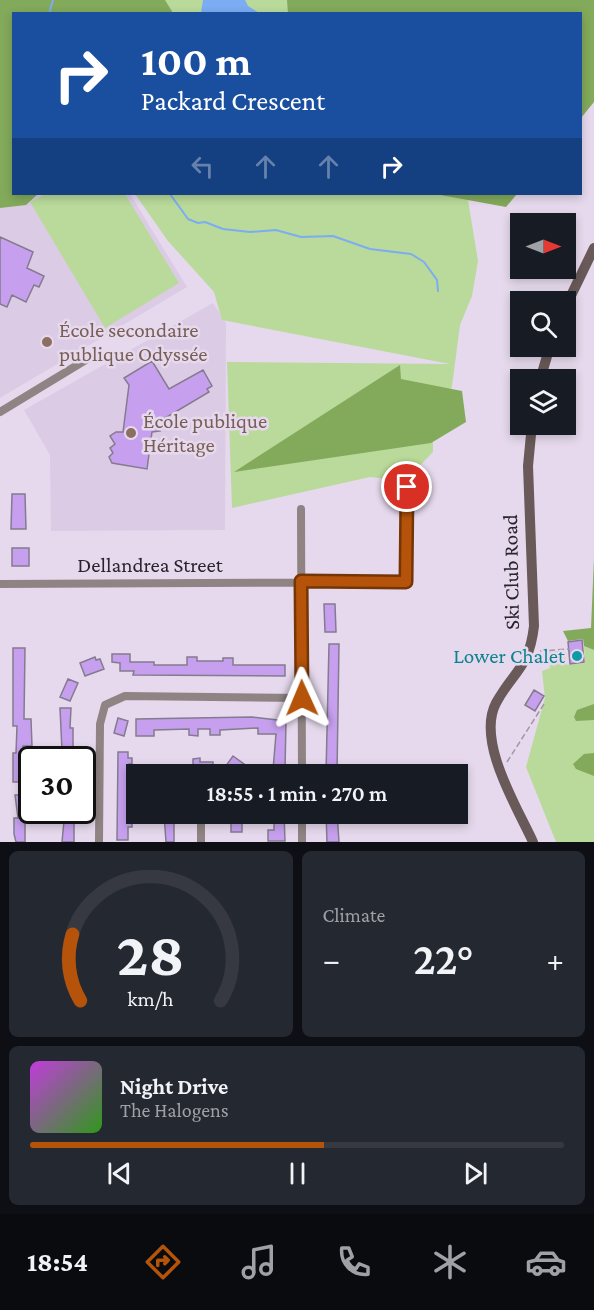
<!DOCTYPE html>
<html lang="en">
<head>
<meta charset="utf-8">
<style>
  body { margin:0; font-family:"Crimson Pro",serif; background:#242831; color:#f1f3f6; height:100vh; display:flex; flex-direction:column; font-size:22px; white-space:nowrap }
  * { box-sizing:border-box; margin:0 }
  p { font-size:20px; color:#9ea1a6 }
  .icon { flex:none; width:33px; height:33px; fill:none; stroke:currentColor; stroke-width:2; stroke-linecap:round; stroke-linejoin:round }
  .map { position:relative; height:842px; overflow:hidden }
  .drawer { display:flex; flex-direction:column; gap:9px; padding:9px; background:#0d0f14; flex:1 }
  .drawer>* { flex:none }
  .guide { position:absolute; left:12px; top:12px; width:570px; height:183px; border-radius:0px; box-shadow:0 3px 9px #0003; background:#1a4fa0; color:#fff; overflow:hidden }
  .needle { width:39px; rotate:90deg }
  .controls { position:absolute; left:510px; top:213px; display:grid; gap:12px }
  .controls a { display:grid; place-items:center; width:66px; height:66px; border-radius:0px; background:#171b24; box-shadow:0 3px 9px #0003; font-size:30px }
  .speed { position:absolute; left:18px; top:746px; display:flex; gap:12px; font-size:30px; font-weight:700; text-align:center }
  .speed>* { display:grid; place-content:center; width:78px; height:78px; border-radius:50%; background:#171b24; box-shadow:0 3px 9px #0003; line-height:1 }
  .speed .limit { border:3px solid #111; border-radius:9px; background:#fff; color:#111 }
  .pin { position:absolute; display:grid; place-items:center; width:51px; height:51px; color:#fff; margin:-26px; border:3px solid #fff; border-radius:50%; box-shadow:0 2px 6px #0007 }
  .me { position:absolute; width:66px; margin:-33px; rotate:359deg; stroke-linejoin:round; filter:drop-shadow(0 0 4px #0008) }
  .turn { display:flex; align-items:center; gap:21px; height:126px; padding:0 30px; font-size:27px }
  .turn .icon { width:78px; height:78px; stroke-width:2.5 }
  .turn b { display:block; font-size:42px; line-height:51px }
  .lanes { display:flex; align-items:center; height:57px; padding:0 30px; background:#0003; justify-content:center; gap:30px; direction:ltr }
  .lanes .off { opacity:.35 }
  .big { font-size:45px; font-weight:600; line-height:1.1 }
  .drawer .tile { flex:1; display:flex; flex-direction:column; justify-content:center; gap:9px; min-width:0; padding:0 21px; border-radius:9px; background:#242831 }
  .drawer .dial { align-items:center; gap:0 }
  .dial svg { height:156px; overflow:visible; fill:none; stroke:#363941; stroke-width:7; stroke-linecap:round; text-anchor:middle }
  .dial text { fill:#f1f3f6; stroke:none }
  .song { display:flex; align-items:center; gap:18px }
  .cover { width:72px; height:72px; border-radius:9px; background:linear-gradient(135deg,hsl(290 70% 55%),hsl(110 70% 35%)) }
  .played { height:6px; border-radius:3px; background:linear-gradient(90deg,#b45309 55%,#363941 55%) }
  .keys { display:flex; justify-content:space-around; direction:ltr }
  .heat { display:flex; justify-content:space-between; align-items:center; font-size:33px; direction:ltr }
  .drawer .tiles { flex:1; display:grid; gap:9px; grid-template-columns:1fr 1fr }
  .tile:last-child { grid-column:span 2 }
  .trip { position:absolute; left:126px; top:764px; width:342px; height:60px; border-radius:0px; background:#171b24; box-shadow:0 3px 9px #0003; font-weight:600; line-height:60px; text-align:center }
  .tabs { display:flex; height:96px; justify-content:space-around; align-items:center; background:#090b0e; color:#9ea1a6 }
  .tabs .icon { width:42px; height:42px }
  .tabs .current { color:#b45309 }
  .tabs b { font-size:27px; color:#f1f3f6 }
  .map>svg:first-child { display:block }
  .built { fill:#dccbe5 }
  .green { fill:#b9da9a }
  .forest { fill:#83aa5b }
  .water { fill:#7cacf2 }
  .lines { fill:none; stroke-linecap:round; stroke-linejoin:round }
  .stream { stroke:#7cacf2; stroke-width:2 }
  .building { fill:#c6a0ee; stroke:#847b8e; stroke-width:1.5 }
  .path { stroke:#a197a7; stroke-width:1.5; stroke-dasharray:6 3; stroke-linecap:butt }
  .street { stroke:#8f8483; stroke-width:8 }
  .secondary { stroke:#695959; stroke-width:10 }
  .route-casing { stroke:#753606; stroke-width:15 }
  .route { stroke:#b45309; stroke-width:10 }
  .education-dot { fill:#8d6e63; stroke:#e6d9ed; stroke-width:2 }
  .culture-dot { fill:#0f9aa8; stroke:#e6d9ed; stroke-width:2 }
  .labels { text-anchor:middle; stroke-width:5; stroke-linejoin:round; paint-order:stroke }
  .education-label { font-size:21px; fill:#785e54; stroke:#e6d9ed; text-anchor:start }
  .street-label { font-size:21px; fill:#29242c; stroke:#e6d9ed }
  .culture-label { font-size:21px; fill:#0d838f; stroke:#e6d9ed; text-anchor:end }
</style>
</head>
<body>
<div class="map">
<svg width="594" height="842" viewBox="0 0 594 842">
  <rect width="100%" height="100%" fill="#e6d9ed"/>
  <!-- built -->
  <path class="built" d="M 25,194 L 130,194 L 187,287 L 0,398 L 0,208 Z
    M 213,303 L 226,323 L 225,530 L 51,531 L 50,455 L 24,410 Z"/>
  <!-- green -->
  <path class="green" d="M 0,0 L 340,0 L 366,13 L 14,14 Z
    M 45,194 L 125,194 L 179,283 L 105,328 L 30,202 Z
    M 135,194 L 467,194 L 478,261 L 472,296 L 460,325 L 452,386 L 440,425 L 433,436 L 433,452 L 405,481 L 370,477 L 232,508 L 227,362 L 450,364 L 222,320 L 214,292 L 168,241 Z
    M 584,646 L 594,650 L 594,842 L 556,842 L 526,767 L 545,698 L 542,671 L 550,668 L 549,652 L 564,651 L 567,665 L 585,663 Z"/>
  <!-- forest -->
  <path class="forest" d="M 0,0 L 165,0 L 173,13 L 14,14 L 14,194 L 38,194 L 26,205 L 0,208 Z
    M 287,0 L 594,0 L 594,102 L 581,118 L 580,14 L 288,14 Z
    M 435,194 L 517,194 L 506,207 Z
    M 400,365 L 401,379 L 462,391 L 466,422 L 431,443 L 234,472 Z
    M 594,558 L 594,650 L 584,646 L 583,639 L 568,641 L 563,631 L 591,628 Z
    M 594,704 L 594,720 L 576,721 L 574,717 L 577,710 Z
    M 594,753 L 594,776 L 576,769 L 573,764 L 584,754 Z"/>
  <!-- water -->
  <path class="water" d="M 203,0 L 245,0 L 248,6 L 259,13 L 201,13 Z"/>
  <g class="lines">
    <!-- stream -->
    <path class="stream" d="M 49,14 L 53,0
      M 170,194 L 188,219 L 198,223 L 205,222 L 223,229 L 250,232 L 276,230 L 301,237 L 333,236 L 370,249 L 411,254 L 424,262 L 432,273 L 437,280 L 438,291"/>
  </g>
  <!-- building -->
  <path class="building" d="M 0,237 L 33,252 L 27,268 L 44,276 L 39,287 L 34,285 L 26,302 L 12,295 L 7,307 L 0,304 Z
    M 152,361 L 169,389 L 203,370 L 212,386 L 207,389 L 209,392 L 155,424 L 160,431 L 152,432 L 147,469 L 112,463 L 109,457 L 113,453 L 110,448 L 115,444 L 110,436 L 116,432 L 123,432 L 129,385 L 124,378 Z
    M 12,494 L 25,494 L 26,529 L 11,529 Z
    M 12,548 L 29,548 L 29,566 L 12,566 Z
    M 324,604 L 335,604 L 336,632 L 325,632 Z
    M 582,640 L 584,662 L 570,664 L 568,642 Z
    M 329,644 L 339,644 L 337,774 L 326,774 Z
    M 13,648 L 25,648 L 24,719 L 31,719 L 32,746 L 23,746 L 23,759 L 30,759 L 32,773 L 32,805 L 28,805 L 27,812 L 25,811 L 25,842 L 16,842 L 14,834 L 14,818 L 18,818 L 15,795 L 23,795 L 23,782 L 13,782 L 13,753 L 16,753 L 17,726 L 13,726 Z
    M 112,654 L 130,654 L 130,662 L 154,662 L 154,665 L 187,665 L 187,657 L 197,657 L 197,661 L 223,661 L 223,658 L 233,658 L 233,665 L 285,665 L 285,676 L 133,675 L 134,671 L 120,671 L 120,663 L 112,662 Z
    M 95,657 L 96,660 L 100,659 L 104,669 L 85,676 L 80,663 Z
    M 68,679 L 78,683 L 70,701 L 60,697 Z
    M 534,690 L 544,696 L 535,711 L 525,705 Z
    M 60,708 L 71,708 L 70,728 L 73,728 L 73,751 L 76,751 L 76,759 L 56,759 L 57,751 L 62,751 Z
    M 252,717 L 286,721 L 285,770 L 273,770 L 276,734 L 258,734 L 258,728 L 220,730 L 220,735 L 210,735 L 210,729 L 198,729 L 198,736 L 189,735 L 189,729 L 154,730 L 154,736 L 136,736 L 136,719 Z
    M 118,718 L 128,721 L 124,736 L 114,733 Z
    M 118,752 L 128,752 L 128,758 L 132,758 L 132,764 L 129,764 L 128,784 L 135,784 L 135,794 L 128,794 L 127,820 L 132,820 L 132,827 L 128,827 L 128,840 L 117,840 Z
    M 233,756 L 244,764 L 237,774 L 229,774 L 223,770 Z
    M 200,758 L 200,762 L 213,762 L 213,773 L 193,773 L 193,759 Z
    M 65,810 L 74,810 L 74,842 L 62,842 Z
    M 274,813 L 284,813 L 285,841 L 268,841 L 268,830 L 274,830 Z
    M 326,813 L 337,813 L 339,842 L 327,842 Z
    M 164,814 L 174,814 L 174,842 L 166,842 Z
    M 231,815 L 242,815 L 242,832 L 231,832 Z"/>
  <g class="lines">
    <!-- path -->
    <path class="path" d="M 540,651 L 569,649
      M 507,762 L 544,704"/>
    <!-- street -->
    <path class="street" d="M 0,412 L 89,358
      M 301,509 L 302,774
      M 0,584 L 406,582 L 407,487
      M 201,813 L 201,842
      M 302,813 L 302,842
      M 99,842 L 100,724 L 105,705 L 125,696 L 302,698"/>
    <!-- secondary -->
    <path class="secondary" d="M 566,306 L 594,248
      M 540,380 L 550,346
      M 532,424 L 528,466 L 534,626 C 529,669 514,670 496,703 C 476,741 517,807 533,842"/>
  </g>
  <g class="lines">
    <!-- route casing -->
    <g class="route-casing">
      <path id="route" d="M 302,698 L 301,581 L 406,582 L 407,487"/>
    </g>
    <!-- route -->
    <use href="#route" class="route"/>
  </g>
  <!-- markers -->
  <g class="education-dot">
    <circle cx="47" cy="342" r="6"/>
    <circle cx="131" cy="433" r="6"/>
  </g>
  <circle class="culture-dot" cx="577" cy="656" r="6"/>
  <g class="labels">
    <!-- education labels -->
    <g class="education-label">
      <text x="59" y="337">École secondaire<tspan x="59" dy="24">publique Odyssée</tspan></text>
      <text x="143" y="428">École publique<tspan x="143" dy="24">Héritage</tspan></text>
    </g>
    <!-- street labels -->
    <g class="street-label">
      <text x="150" y="572">Dellandrea Street</text>
      <text transform="translate(511 572) rotate(-91)" y="7">Ski Club Road</text>
    </g>
    <!-- culture labels -->
    <g class="culture-label">
      <text x="565" y="663">Lower Chalet</text>
    </g>
  </g>
</svg>
<div class="controls">
<a><svg class="needle" viewBox="-14 -14 28 28"><path d="M0-13l5 13h-10z" fill="#e53935"/><path d="M0 13l5-13h-10z" fill="#9ea1a6"/></svg></a>
<a><svg class="icon" aria-label="search" viewBox="0 0 24 24"><circle cx="10" cy="10" r="6"/><path d="M15 15l6 6"/></svg></a>
<a><svg class="icon" aria-label="layers" viewBox="0 0 24 24"><path d="M12 4l9 5-9 5-9-5zM3 14l9 5 9-5"/></svg></a>
</div>
<div class="speed"><div class="limit">30</div></div>
<div class="pin" style="left:407px;top:487px;background:#d93025"><svg class="icon" aria-label="arrive" viewBox="0 0 24 24"><path d="M6 21V4h12l-3 4 3 4H6"/></svg></div>
<svg class="me" style="left:302px;top:698px" viewBox="-20 -20 40 40"><path d="M0-17L14 15 0 8-14 15z" fill="#b45309" stroke="#fff" stroke-width="4"/></svg>
<div class="trip">18:55 · 1 min · 270 m</div>
<div class="guide">
<div class="turn"><svg class="icon" aria-label="right" viewBox="0 0 24 24"><path d="M7 20v-9h11M14 6l5 5-5 5"/></svg><div><b>100 m</b>Packard Crescent</div></div>
<div class="lanes"><svg class="icon off" aria-label="left" viewBox="0 0 24 24"><path d="M17 20v-9H6M10 6l-5 5 5 5"/></svg><svg class="icon off" aria-label="ahead" viewBox="0 0 24 24"><path d="M12 20V5M6 11l6-6 6 6"/></svg><svg class="icon off" aria-label="ahead" viewBox="0 0 24 24"><path d="M12 20V5M6 11l6-6 6 6"/></svg><svg class="icon" aria-label="right" viewBox="0 0 24 24"><path d="M7 20v-9h11M14 6l5 5-5 5"/></svg></div>
</div>
</div>
<section class="drawer">
<div class="tiles">
<div class="tile dial"><svg viewBox="0 0 100 80">
<path d="M14 69A42 42 0 1 1 86 69"/>
<path d="M14 69A42 42 0 0 1 10 35" stroke="#b45309"/>
<text x="50" y="56" font-size="32" font-weight="700">28</text>
<text x="50" y="72" font-size="11">km/h</text>
</svg></div>
<div class="tile"><p>Climate</p>
<div class="heat"><a>−</a><b class="big">22°</b><a>+</a></div>
</div>
<div class="tile">
<div class="song"><i class="cover"></i><div><b>Night Drive</b><p>The Halogens</p></div></div>
<div class="played"></div>
<div class="keys"><svg class="icon" aria-label="previous" viewBox="0 0 24 24"><path d="M18 5L8 12l10 7zM5 5v14"/></svg><svg class="icon" aria-label="pause" viewBox="0 0 24 24"><path d="M8 5v14M16 5v14"/></svg><svg class="icon" aria-label="next" viewBox="0 0 24 24"><path d="M6 5l10 7-10 7zM19 5v14"/></svg></div>
</div>
</div>
</section>
<nav class="tabs">
<b>18:54</b>
<svg class="icon current" aria-label="directions" viewBox="0 0 24 24"><path d="M12 3l9 9-9 9-9-9zM9 14v-3h6M13 9l2 2-2 2"/></svg>
<svg class="icon" aria-label="music" viewBox="0 0 24 24"><path d="M9 18V5l10-2v13"/><circle cx="6" cy="18" r="3"/><circle cx="16" cy="16" r="3"/></svg>
<svg class="icon" aria-label="phone" viewBox="0 0 24 24"><path d="M5 4h4l2 5-3 2q2 4 5 5l2-3 5 2v4C11 20 4 13 5 4z"/></svg>
<svg class="icon" aria-label="climate" viewBox="0 0 24 24"><path d="M12 3v18M4 7l16 10M4 17L20 7"/></svg>
<svg class="icon" aria-label="car" viewBox="0 0 24 24"><path d="M5 17H2v-5l4-1 3-4h7l3 4 3 1v5h-3M9 17h6M6 11h13"/><circle cx="7" cy="17" r="2"/><circle cx="17" cy="17" r="2"/></svg>
</nav>
</body>
</html>
